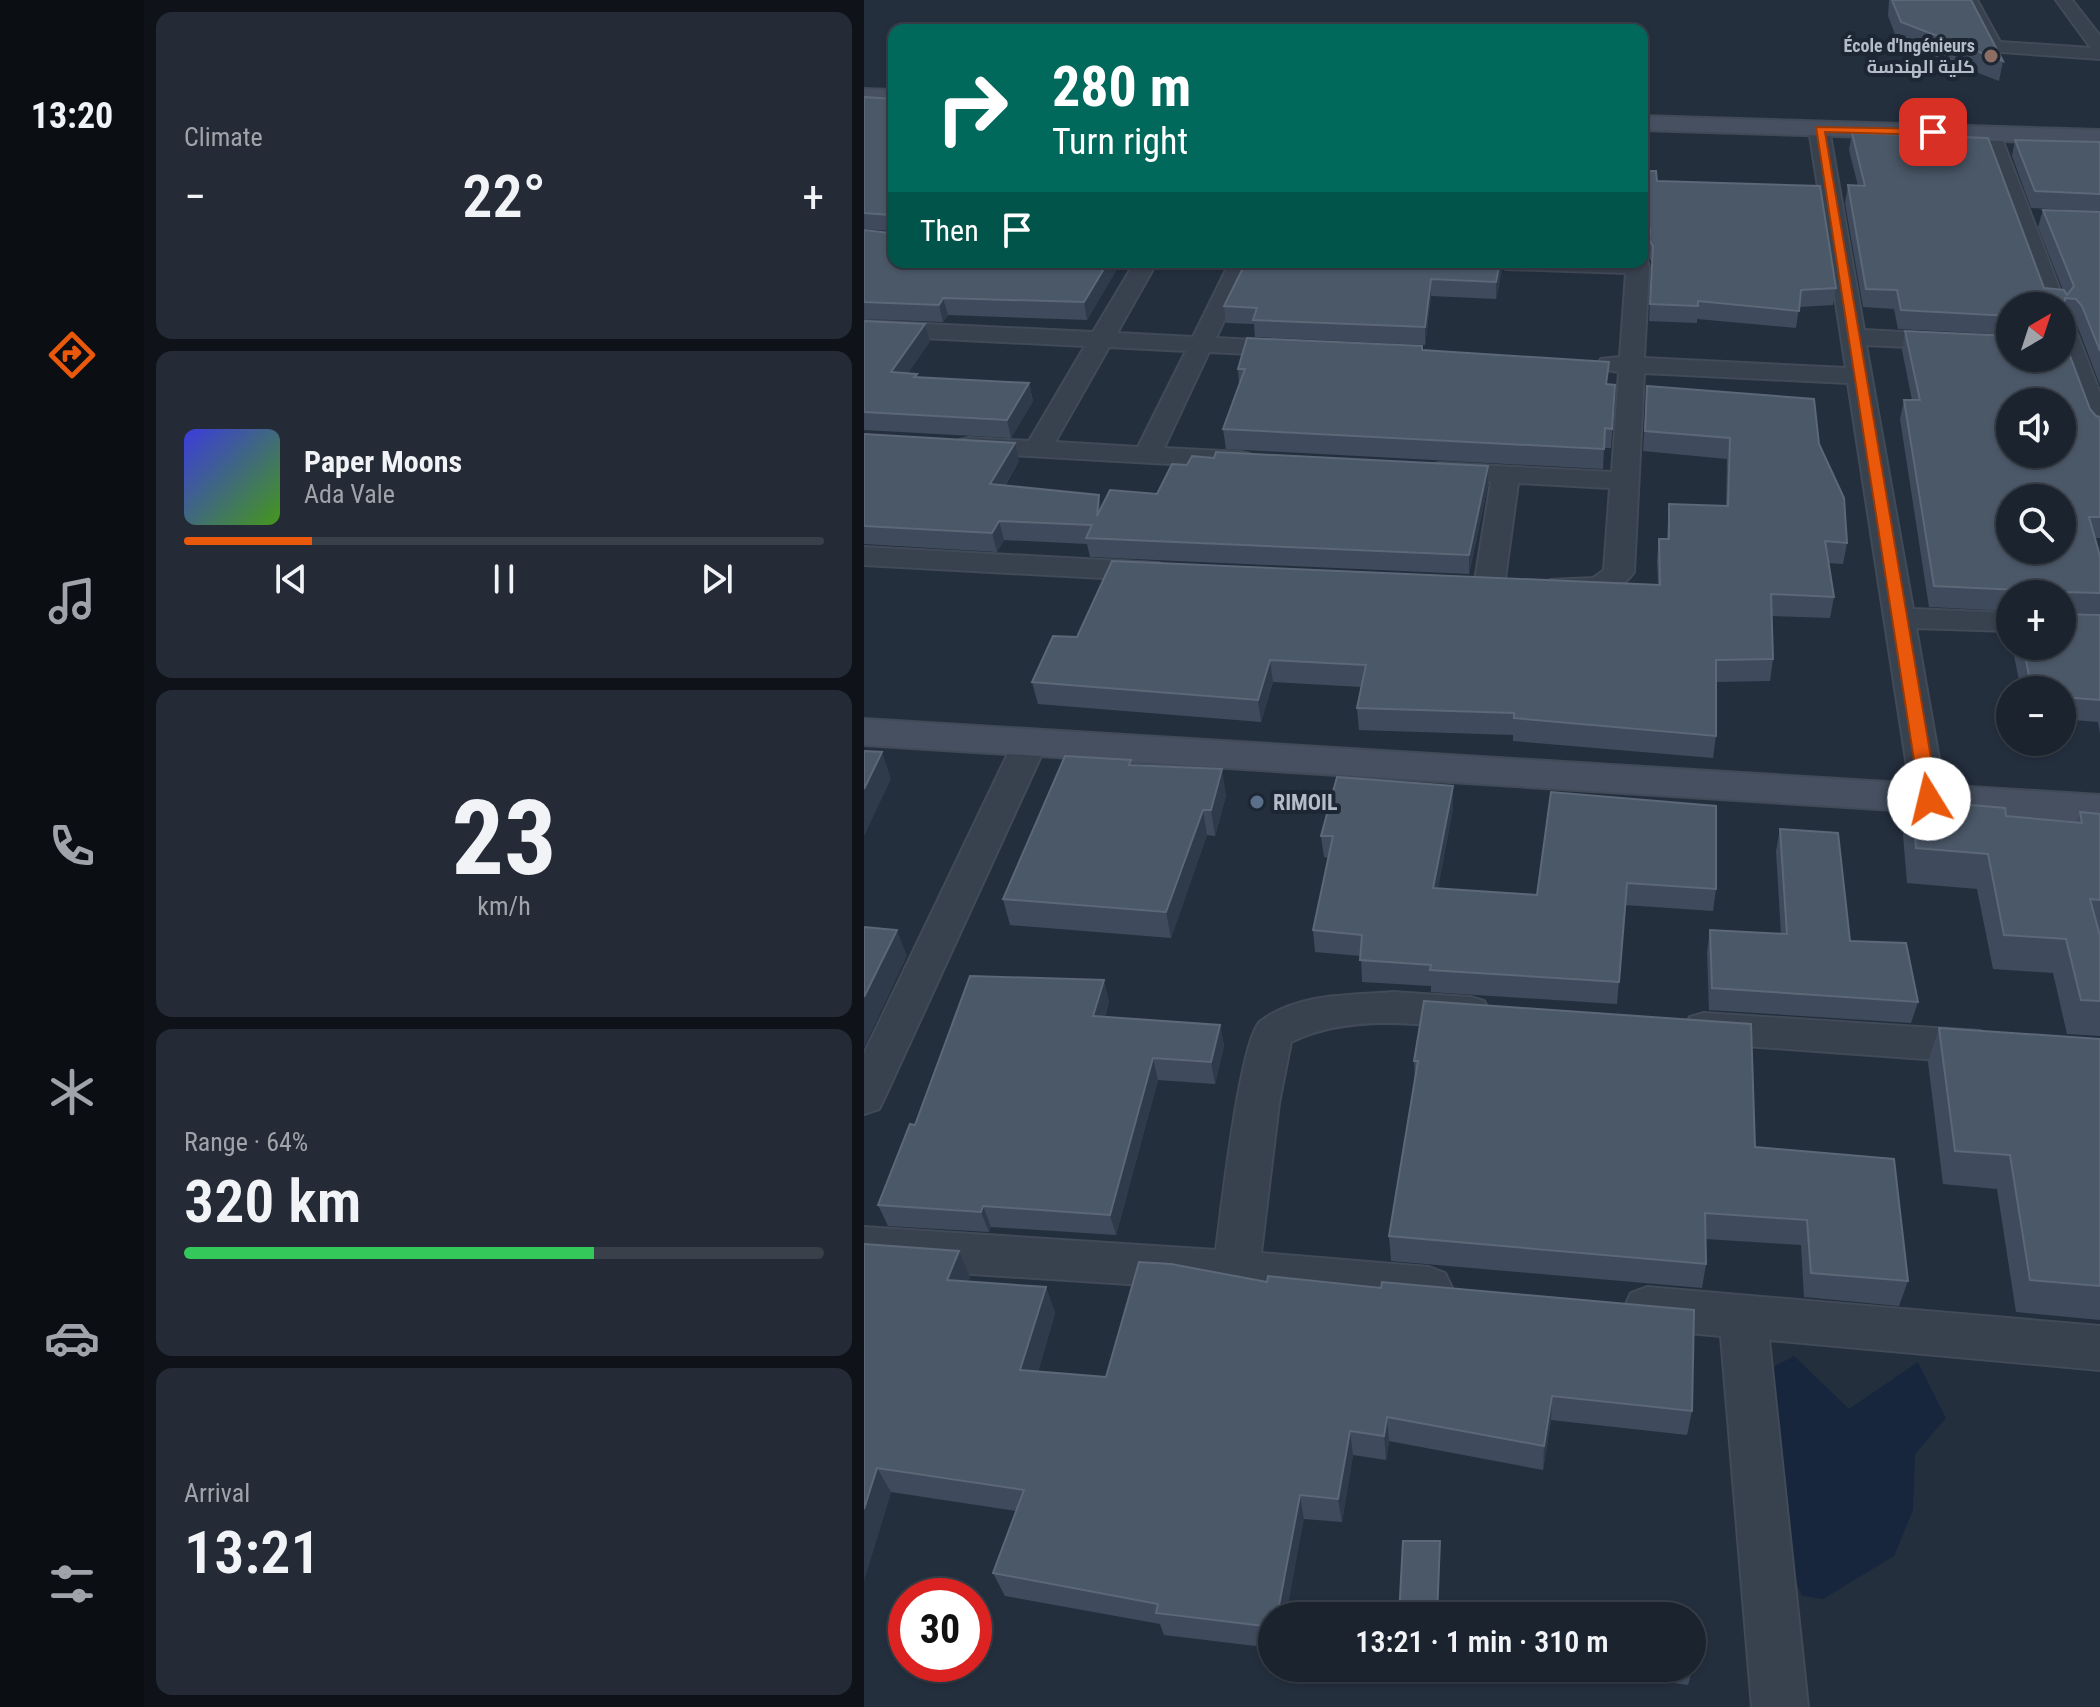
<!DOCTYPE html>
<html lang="en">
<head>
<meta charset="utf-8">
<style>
  body { margin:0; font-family:"Roboto Condensed",Cairo,sans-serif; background:#242b36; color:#f1f3f6; height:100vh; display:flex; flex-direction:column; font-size:30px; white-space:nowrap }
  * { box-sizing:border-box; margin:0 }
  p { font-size:26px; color:#a0a4aa }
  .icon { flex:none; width:44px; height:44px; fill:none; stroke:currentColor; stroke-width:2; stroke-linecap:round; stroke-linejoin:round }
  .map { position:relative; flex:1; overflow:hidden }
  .side { display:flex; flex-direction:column; gap:12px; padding:12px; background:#0f1319; width:720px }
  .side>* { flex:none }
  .guide { position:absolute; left:24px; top:24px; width:760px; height:244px; border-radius:16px; box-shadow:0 2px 6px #0004,0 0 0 2px #39404a; background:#00695c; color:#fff; overflow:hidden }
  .needle { width:52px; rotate:39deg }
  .buttons { position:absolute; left:1132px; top:292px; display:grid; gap:16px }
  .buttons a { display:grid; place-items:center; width:80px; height:80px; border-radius:50%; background:#1b232e; box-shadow:0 2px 6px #0004,0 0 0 2px #39404a; font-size:40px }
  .speed { position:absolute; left:24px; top:1578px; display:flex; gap:16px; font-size:40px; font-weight:700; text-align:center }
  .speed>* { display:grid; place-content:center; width:104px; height:104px; border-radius:50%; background:#1b232e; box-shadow:0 2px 6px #0004,0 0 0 2px #39404a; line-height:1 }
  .speed .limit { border:12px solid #d22; background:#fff; color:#111 }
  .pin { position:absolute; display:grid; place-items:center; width:68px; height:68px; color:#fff; margin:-34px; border-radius:16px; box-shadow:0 4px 12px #0006 }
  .me { position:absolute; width:88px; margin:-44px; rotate:351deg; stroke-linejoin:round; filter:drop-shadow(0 0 6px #0008) }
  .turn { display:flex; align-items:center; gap:28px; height:168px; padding:0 32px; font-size:36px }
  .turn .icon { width:104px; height:104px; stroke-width:2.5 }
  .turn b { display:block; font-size:56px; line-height:68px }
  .then { display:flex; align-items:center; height:76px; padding:0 32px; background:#0003; gap:16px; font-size:30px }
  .big { font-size:60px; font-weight:600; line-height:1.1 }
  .side .tile { flex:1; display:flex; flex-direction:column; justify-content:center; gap:12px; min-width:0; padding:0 28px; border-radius:16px; background:#242b36 }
  .side .dial { align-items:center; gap:0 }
  .dial b { font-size:104px; line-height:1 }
  .song { display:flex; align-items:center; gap:24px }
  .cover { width:96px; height:96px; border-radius:12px; background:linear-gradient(135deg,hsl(240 70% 55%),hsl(100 70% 35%)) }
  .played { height:8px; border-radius:4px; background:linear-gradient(90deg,#ea580c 20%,#39404a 20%) }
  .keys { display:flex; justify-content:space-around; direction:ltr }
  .heat { display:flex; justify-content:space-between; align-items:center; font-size:44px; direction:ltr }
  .charge { height:12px; border-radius:6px; background:linear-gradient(90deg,#34c759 64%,#39404a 0) }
  .trip { position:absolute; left:394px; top:1602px; width:448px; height:80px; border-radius:40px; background:#1b232e; box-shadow:0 2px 6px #0004,0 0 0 2px #39404a; font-weight:600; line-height:80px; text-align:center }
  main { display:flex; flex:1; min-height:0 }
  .tabs { display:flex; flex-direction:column; width:144px; justify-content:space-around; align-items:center; background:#0b0e12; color:#a0a4aa }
  .tabs .icon { width:56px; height:56px }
  .tabs .on { color:#ea580c }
  .tabs b { font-size:36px; color:#f1f3f6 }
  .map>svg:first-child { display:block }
  .water { fill:#17263c }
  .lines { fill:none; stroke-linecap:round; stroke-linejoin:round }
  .street-casing { stroke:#414a57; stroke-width:4 }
  .secondary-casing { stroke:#414a57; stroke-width:4 }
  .street { fill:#38414e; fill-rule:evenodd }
  .secondary { fill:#465061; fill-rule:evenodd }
  .wall { fill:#3f4b5c }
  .shaded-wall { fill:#2f3b4b }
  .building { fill:#4b5868; stroke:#5c6777; stroke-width:2; fill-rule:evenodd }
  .route { fill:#ea580c; stroke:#983908; stroke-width:2 }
  .education-dot { fill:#8d6e63; stroke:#1d2633; stroke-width:3 }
  .service-dot { fill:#5c6f8a; stroke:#1d2633; stroke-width:3 }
  .labels { text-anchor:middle; stroke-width:8; stroke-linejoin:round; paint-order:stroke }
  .far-poi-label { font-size:18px; font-weight:bold; fill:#b4bcc9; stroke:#1d2633; text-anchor:end }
  .poi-label { font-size:22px; font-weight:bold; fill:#b4bcc9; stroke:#1d2633; text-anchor:start }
</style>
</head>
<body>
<main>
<nav class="tabs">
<b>13:20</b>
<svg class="icon on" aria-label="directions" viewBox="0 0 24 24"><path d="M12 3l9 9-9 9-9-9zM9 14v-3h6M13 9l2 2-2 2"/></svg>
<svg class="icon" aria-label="music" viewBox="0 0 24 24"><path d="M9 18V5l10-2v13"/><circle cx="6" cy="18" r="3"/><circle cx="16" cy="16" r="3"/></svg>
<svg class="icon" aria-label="phone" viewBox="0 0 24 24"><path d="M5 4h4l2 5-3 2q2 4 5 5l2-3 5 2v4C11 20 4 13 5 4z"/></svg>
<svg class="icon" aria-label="climate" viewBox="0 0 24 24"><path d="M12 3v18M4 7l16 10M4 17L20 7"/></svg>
<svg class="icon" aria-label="car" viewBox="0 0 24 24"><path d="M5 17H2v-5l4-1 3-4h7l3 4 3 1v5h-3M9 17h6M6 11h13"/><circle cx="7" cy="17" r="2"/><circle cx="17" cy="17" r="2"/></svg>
<svg class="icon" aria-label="filters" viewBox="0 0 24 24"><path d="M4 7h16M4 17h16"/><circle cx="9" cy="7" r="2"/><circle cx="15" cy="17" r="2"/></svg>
</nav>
<section class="side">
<div class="tile"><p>Climate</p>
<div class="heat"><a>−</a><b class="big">22°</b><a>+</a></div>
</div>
<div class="tile">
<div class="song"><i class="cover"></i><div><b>Paper Moons</b><p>Ada Vale</p></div></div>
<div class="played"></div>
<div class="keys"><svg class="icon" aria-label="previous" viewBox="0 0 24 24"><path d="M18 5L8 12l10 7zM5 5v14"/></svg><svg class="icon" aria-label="pause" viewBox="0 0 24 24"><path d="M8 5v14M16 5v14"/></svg><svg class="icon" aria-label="next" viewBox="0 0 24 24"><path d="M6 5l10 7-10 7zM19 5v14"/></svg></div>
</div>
<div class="tile dial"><b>23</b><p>km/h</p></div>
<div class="tile"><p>Range · 64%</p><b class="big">320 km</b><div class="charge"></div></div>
<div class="tile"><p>Arrival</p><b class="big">13:21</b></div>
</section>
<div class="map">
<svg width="1236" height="1707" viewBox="0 0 1236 1707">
  <rect width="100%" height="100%" fill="#242f3e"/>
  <!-- water -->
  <path class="water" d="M 930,1356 L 985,1409 L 1054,1362 L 1082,1418 L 1051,1454 L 1049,1510 L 1030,1556 L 959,1599 L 938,1596 L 926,1567 L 902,1371 Z"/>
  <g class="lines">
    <!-- street casing -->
    <g class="street-casing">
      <path id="street" d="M 1097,0 L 1113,0 L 1136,42 L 1227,48 L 1192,0 L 1208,0 L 1236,36 L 1236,59 L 1124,51 Z
        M 955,123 L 965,129 L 1000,330 L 1146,338 L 1146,352 L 1002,345 L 1049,609 L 1146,613 L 1146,631 L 1052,628 L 1082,799 L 1077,807 L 1065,811 L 1053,807 L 1048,799 L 984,383 L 780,373 L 770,572 C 751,599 716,600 686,592 L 682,586 L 686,580 L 729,578 L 740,570 L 746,488 L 654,483 L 640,586 L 636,592 L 625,595 L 614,592 L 610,586 L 627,482 L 566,477 L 562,471 L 566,465 L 576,463 L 748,472 L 755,372 L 737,369 L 734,364 L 737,359 L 756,357 L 762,273 L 642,269 L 631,262 L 778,262 L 778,256 L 782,257 L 785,267 L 780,358 L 982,368 L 945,129 Z
        M 1126,128 L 1136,134 L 1202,306 L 1198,311 L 1198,306 L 1178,306 L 1116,134 Z
        M 271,262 L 293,262 L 253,333 L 329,337 L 366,262 L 388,262 L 352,338 L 427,342 L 436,344 L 439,349 L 436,354 L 427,356 L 345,352 L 300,448 L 377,452 L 386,454 L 390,460 L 386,466 L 377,468 L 96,452 L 92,446 L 96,440 L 105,438 L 165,441 L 221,346 L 0,335 L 0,321 L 229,332 ZM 245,347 L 322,351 L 274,447 L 191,442 Z
        M 1198,319 L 1206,321 L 1210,326 L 1236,393 L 1236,435 L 1227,433 L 1223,427 L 1198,358 Z
        M 0,547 L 294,563 L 304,566 L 309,572 L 304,578 L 294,581 L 0,565 Z
        M 166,732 L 178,735 L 183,743 L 21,1097 L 15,1109 L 0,1114 L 0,1054 L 149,743 L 154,735 Z
        M 528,992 L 606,997 L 620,1001 L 626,1012 L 620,1023 C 598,1030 574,1025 551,1024 C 509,1021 465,1023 427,1042 L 415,1103 L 397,1253 L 565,1267 L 581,1273 L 588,1288 L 581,1303 L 565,1309 L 372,1291 L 0,1267 L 0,1227 L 352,1250 C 357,1215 376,1036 397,1021 C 434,993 484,996 528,992 Z
        M 840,1013 L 1116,1031 L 1130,1036 L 1136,1047 L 1130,1058 L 1116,1063 L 840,1043 L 826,1039 L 820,1028 L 826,1017 Z
        M 783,1287 L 1236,1326 L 1236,1370 L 905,1340 L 944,1707 L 888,1707 L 857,1336 L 783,1329 L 767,1323 L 760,1308 L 767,1293 Z"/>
    </g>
    <!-- secondary casing -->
    <g class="secondary-casing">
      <path id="secondary" d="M 0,89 L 30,90 L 30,104 L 0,103 Z
        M 778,116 L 1236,130 L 1236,144 L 778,130 Z
        M 0,719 L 1236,795 L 1236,823 L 0,745 Z"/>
    </g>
    <!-- street -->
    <use href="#street" class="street"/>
    <!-- secondary -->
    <use href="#secondary" class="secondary"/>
  </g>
  <!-- wall -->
  <path class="wall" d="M 1025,0 L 1107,0 L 1139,61 L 1135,81 L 1034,42 L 1024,16 Z
    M 0,97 L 257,262 L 223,320 L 84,315 L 79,322 L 0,319 L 0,230 L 26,233 L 27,231 L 0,229 Z
    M 988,133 L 1180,288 L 1199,290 L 1174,227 L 1179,210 L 1236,212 L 1236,385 L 1213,325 L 1207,318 L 1201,317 L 1200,340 L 1226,409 L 1232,416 L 1236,417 L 1236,538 L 1231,538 L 1236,556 L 1236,614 L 1202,613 L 1236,615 L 1236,734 L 1234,722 L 1198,719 L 1198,690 L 1157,690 L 1148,646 L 1198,646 L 1198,594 L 1146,594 L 1146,611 L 1065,607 L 1036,419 L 1040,400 L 1048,400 L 1038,350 L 1041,331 L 1198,358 L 1146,306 L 1146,335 L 1034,329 L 1030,309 L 999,307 L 981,203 L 984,185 L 994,186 L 985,150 Z
    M 1151,140 L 1236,142 L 1236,212 L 1167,208 L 1148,156 Z
    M 778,171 L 972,288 L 969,305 L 935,307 L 932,328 L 833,319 L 833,323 L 785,321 L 788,262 L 784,257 L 784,245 L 778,244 Z
    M 382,262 L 638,262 L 638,270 L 632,299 L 567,296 L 561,345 L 391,337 L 390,324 L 362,323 L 360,306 Z
    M 0,321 L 61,324 L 66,341 L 44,373 L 53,374 L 54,378 L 165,383 L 169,401 L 147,438 L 0,430 Z
    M 559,351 L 751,385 L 747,448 L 740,448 L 739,469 L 362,449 L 359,429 L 375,384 L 374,369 Z
    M 783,386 L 955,444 L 983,543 L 979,564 L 965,563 L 970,597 L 966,618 L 908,616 L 909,659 L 906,681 L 852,682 L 852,736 L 849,758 L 649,741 L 649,735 L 495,730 L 493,708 L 497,687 L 409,682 L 397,722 L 174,704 L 168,682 L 213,637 L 794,585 L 793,560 L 795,539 L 803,539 L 805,504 L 862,506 L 863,459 L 779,451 Z
    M 0,434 L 155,461 L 141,486 L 237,508 L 293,494 L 624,485 L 605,574 L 226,557 L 223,544 L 140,540 L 133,552 L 0,544 Z
    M 268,765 L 362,795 L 351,836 L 343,835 L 307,938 L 146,925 L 139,899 Z
    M 687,792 L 852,889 L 849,911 L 761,905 L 753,1004 L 567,992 L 567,986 L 498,982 L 497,956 L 451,952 L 449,930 L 464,858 L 460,857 L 457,836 L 589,808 L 574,888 L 673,895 Z
    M 1048,800 L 1142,816 L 1212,823 L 1216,812 L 1236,814 L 1236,1036 L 1203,1034 L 1189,973 L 1129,969 L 1113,889 L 1043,883 L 1039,835 Z
    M 916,829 L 986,941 L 1054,1002 L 1047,1023 L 845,1010 L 843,952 L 846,930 L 917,934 L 912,851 Z
    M 245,1001 L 241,1017 L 356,1025 L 360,1046 L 351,1084 L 294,1080 L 252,1235 L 127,1227 L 125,1232 L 24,1226 L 14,1205 L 51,1125 Z
    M 1075,1028 L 1236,1039 L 1236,1320 L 1152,1312 L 1133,1189 L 1079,1184 L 1064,1062 Z
    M 550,1061 L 891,1147 L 1044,1281 L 1035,1306 L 940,1297 L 937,1245 L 842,1239 L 842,1264 L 838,1288 L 527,1261 L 525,1236 L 551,1080 Z
    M 0,1244 L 95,1251 L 106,1277 L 104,1282 L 182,1287 L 191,1313 L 174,1372 L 242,1377 L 275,1262 L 828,1411 L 823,1435 L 687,1420 L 679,1470 L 525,1441 L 522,1460 L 489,1455 L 478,1522 L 440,1519 L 408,1616 L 408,1648 L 300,1635 L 296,1624 L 141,1596 L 129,1573 L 152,1511 L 27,1492 L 0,1580 Z
    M 696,1668 L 829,1668 L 824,1685 Z"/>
  <!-- shaded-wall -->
  <path class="shaded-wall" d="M 244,262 L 257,262 L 223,320 L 220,302 Z
    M 636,262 L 638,262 L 638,270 L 632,299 L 632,282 Z
    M 567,279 L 567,296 L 561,345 L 561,327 Z
    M 79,298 L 84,315 L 79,322 L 75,305 Z
    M 61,324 L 66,341 L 32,390 L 27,372 Z
    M 165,383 L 169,401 L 147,438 L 143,420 Z
    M 151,443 L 155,461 L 130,503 L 126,484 Z
    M 624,466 L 624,485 L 605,574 L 605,555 Z
    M 235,495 L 238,514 L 233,516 Z
    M 135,521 L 140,540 L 133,552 L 128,533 Z
    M 406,660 L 409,682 L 397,722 L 394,700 Z
    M 18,752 L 27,779 L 0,836 L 0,789 Z
    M 358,769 L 362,795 L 351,836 L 347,810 Z
    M 589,786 L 589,808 L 570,910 L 569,888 Z
    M 339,810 L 343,835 L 307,938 L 302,912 Z
    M 33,930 L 43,956 L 0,1048 L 0,997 Z
    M 240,980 L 245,1001 L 235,1038 L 229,1016 Z
    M 356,1025 L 360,1046 L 351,1084 L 347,1062 Z
    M 289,1058 L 294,1080 L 252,1235 L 246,1215 Z
    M 119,1206 L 127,1227 L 125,1232 L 117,1212 Z
    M 95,1251 L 106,1277 L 94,1306 L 83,1280 Z
    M 182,1287 L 191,1313 L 167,1395 L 156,1370 Z
    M 688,1396 L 687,1420 L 679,1470 L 680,1446 Z
    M 523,1417 L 525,1441 L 522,1460 L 520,1436 Z
    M 486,1431 L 489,1455 L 478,1522 L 474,1499 Z
    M 13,1468 L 27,1492 L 0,1580 L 0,1509 Z
    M 436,1495 L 440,1519 L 422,1616 L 413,1616 Z"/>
  <!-- building -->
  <path class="building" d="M 1028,0 L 1107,0 L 1139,61 L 1037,22 Z
    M 0,97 L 30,99 L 30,262 L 244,262 L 220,302 L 79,298 L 75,305 L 0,302 L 0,230 L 26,233 L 29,230 L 29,218 L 26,215 L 0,213 Z
    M 988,133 L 1124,138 L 1180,288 L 1200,290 L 1203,295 L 1210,286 L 1179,210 L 1236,212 L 1236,351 L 1218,306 L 1212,299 L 1201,298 L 1200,340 L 1226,409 L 1232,416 L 1236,417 L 1236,517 L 1225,517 L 1236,556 L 1236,593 L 1202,592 L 1202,614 L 1236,615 L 1236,700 L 1198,697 L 1198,690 L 1168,690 L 1159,646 L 1198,646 L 1198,594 L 1154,594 L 1154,590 L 1070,586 L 1040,400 L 1056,400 L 1041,331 L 1146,336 L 1146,358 L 1198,358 L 1198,306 L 1146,306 L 1146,316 L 1037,310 L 1033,290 L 1002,289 L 984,185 L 1001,186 ZM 1146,402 L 1198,402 L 1198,454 L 1146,454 ZM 1146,498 L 1198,498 L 1198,550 L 1146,550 Z
    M 1151,140 L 1236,142 L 1236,194 L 1171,191 Z
    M 778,171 L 792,171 L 793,181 L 956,186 L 972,288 L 937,290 L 935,311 L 834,301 L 834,306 L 786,304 L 789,246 L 785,240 L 786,229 L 778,227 Z
    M 382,262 L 636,262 L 632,282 L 567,279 L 561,327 L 389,320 L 393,308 L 360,306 Z
    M 0,321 L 61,324 L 27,372 L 53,374 L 50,377 L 165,383 L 143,420 L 0,412 Z
    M 383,338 L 558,346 L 558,350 L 745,362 L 742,384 L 751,385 L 748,429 L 741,428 L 740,449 L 359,429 L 381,369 L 374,369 Z
    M 783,386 L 950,399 L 955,444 L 980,498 L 983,543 L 961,541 L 970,597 L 907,594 L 909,659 L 852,660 L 852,736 L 650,718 L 650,713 L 493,708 L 502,665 L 406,660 L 394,700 L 168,682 L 189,636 L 213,637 L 248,561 L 796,585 L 795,539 L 805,539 L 805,504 L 864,506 L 866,438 L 781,431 Z
    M 0,434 L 151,443 L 126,484 L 235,495 L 233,516 L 246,490 L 293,494 L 308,464 L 323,465 L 328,456 L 350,458 L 352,452 L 624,466 L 605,555 L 222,538 L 228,525 L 135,521 L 128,533 L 0,526 Z
    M 0,751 L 18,752 L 0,789 Z
    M 201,756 L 267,760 L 265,765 L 358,769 L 347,810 L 339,810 L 302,912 L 139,899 Z
    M 473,777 L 589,786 L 569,888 L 673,895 L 687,792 L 852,806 L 852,889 L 763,883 L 755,982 L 566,970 L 567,965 L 496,960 L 498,935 L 449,930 L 469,836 L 457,836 Z
    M 1048,800 L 1141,808 L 1142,816 L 1218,823 L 1216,812 L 1236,814 L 1236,900 L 1226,899 L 1236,936 L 1236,1001 L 1217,1000 L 1202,939 L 1140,935 L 1124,854 L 1052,848 Z
    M 916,829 L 974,833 L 986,941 L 1042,943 L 1054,1002 L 848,988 L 846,930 L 923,934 Z
    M 0,927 L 33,930 L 0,997 Z
    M 106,976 L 240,980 L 229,1016 L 356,1025 L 347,1062 L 289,1058 L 246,1215 L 119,1206 L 117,1212 L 14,1205 L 46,1124 L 51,1125 Z
    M 560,1001 L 887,1024 L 891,1147 L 1030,1159 L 1044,1281 L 947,1273 L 943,1220 L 841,1213 L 842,1264 L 525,1236 L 554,1061 L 550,1061 Z
    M 1075,1028 L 1236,1039 L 1236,1286 L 1166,1280 L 1146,1155 L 1091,1151 Z
    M 0,1244 L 95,1251 L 83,1280 L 182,1287 L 156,1370 L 242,1377 L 275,1262 L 307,1264 L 403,1282 L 404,1276 L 517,1288 L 518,1282 L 830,1310 L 828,1411 L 688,1396 L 680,1446 L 523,1417 L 520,1436 L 486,1431 L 474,1499 L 436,1495 L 413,1616 L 408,1616 L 408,1627 L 292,1613 L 294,1604 L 129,1573 L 160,1490 L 13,1468 L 0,1509 Z
    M 539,1541 L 576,1541 L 573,1616 L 535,1616 Z
    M 701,1605 L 792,1616 L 700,1616 Z
    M 828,1620 L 829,1620 L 829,1668 L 828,1668 Z"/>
  <!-- route -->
  <path class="route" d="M 952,127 L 1069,129 L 1074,132 L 1069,135 L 961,132 L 1074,799 L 1065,805 L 1056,799 Z"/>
  <!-- markers -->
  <circle class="education-dot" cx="1127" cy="56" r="8"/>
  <circle class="service-dot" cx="393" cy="802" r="8"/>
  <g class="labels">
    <!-- far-poi labels -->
    <g class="far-poi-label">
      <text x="1111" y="52">École d'Ingénieurs<tspan x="1111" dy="21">كلية الهندسة</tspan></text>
    </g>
    <!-- poi labels -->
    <g class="poi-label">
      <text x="409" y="810">RIMOIL</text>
    </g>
  </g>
</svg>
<div class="buttons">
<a><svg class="needle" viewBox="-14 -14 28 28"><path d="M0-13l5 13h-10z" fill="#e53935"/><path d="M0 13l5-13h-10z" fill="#a0a4aa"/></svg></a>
<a><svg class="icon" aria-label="sound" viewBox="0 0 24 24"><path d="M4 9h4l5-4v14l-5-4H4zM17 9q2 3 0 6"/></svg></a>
<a><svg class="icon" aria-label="search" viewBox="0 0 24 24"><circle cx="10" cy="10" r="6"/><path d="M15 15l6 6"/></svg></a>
<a>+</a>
<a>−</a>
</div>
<div class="speed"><div class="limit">30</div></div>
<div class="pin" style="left:1069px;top:132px;background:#d93025"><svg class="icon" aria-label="arrive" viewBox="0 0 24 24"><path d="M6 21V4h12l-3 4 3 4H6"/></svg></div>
<svg class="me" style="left:1065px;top:799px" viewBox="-20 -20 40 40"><circle r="19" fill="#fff"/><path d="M0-13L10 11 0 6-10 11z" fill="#ea580c"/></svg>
<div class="trip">13:21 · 1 min · 310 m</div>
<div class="guide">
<div class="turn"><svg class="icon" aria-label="right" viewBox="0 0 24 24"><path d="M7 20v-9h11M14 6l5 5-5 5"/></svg><div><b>280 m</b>Turn right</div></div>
<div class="then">Then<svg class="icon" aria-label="arrive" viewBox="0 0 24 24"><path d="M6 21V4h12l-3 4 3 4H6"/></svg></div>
</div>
</div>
</main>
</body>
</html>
